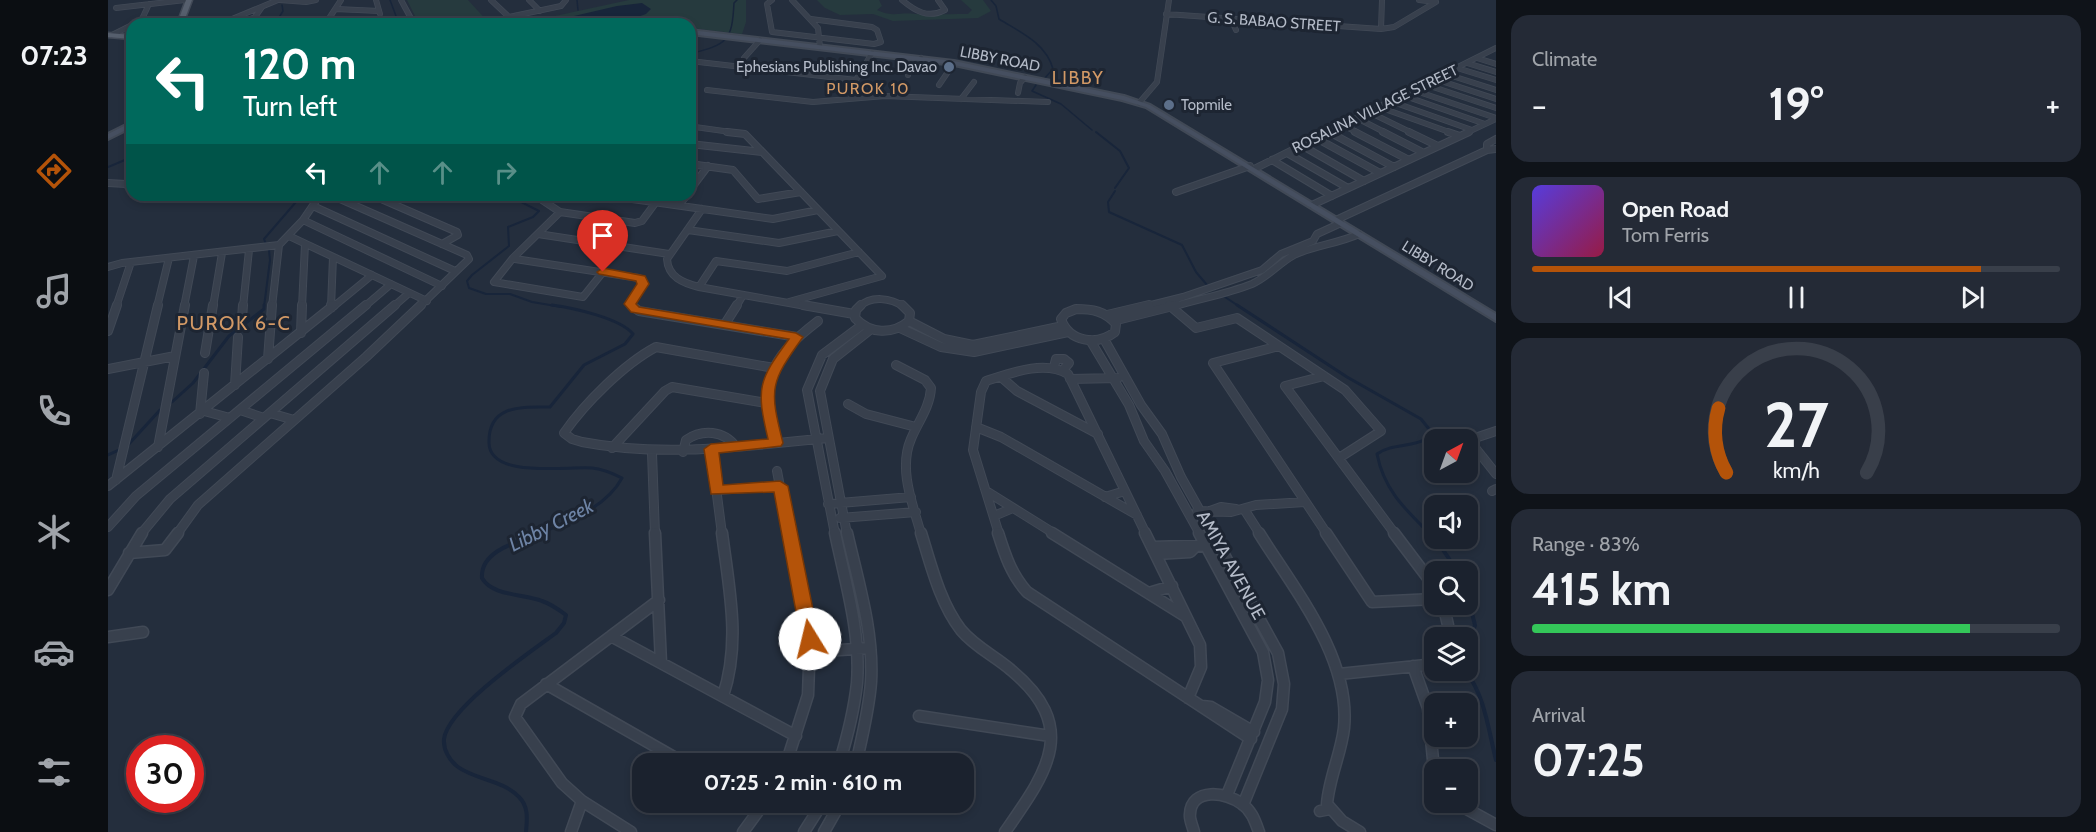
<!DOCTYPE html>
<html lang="en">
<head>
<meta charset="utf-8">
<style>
  body { margin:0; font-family:Cabin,sans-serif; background:#242a36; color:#f1f3f6; height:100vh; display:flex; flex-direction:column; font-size:22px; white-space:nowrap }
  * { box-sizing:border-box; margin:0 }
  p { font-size:20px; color:#a0a4aa }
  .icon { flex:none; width:33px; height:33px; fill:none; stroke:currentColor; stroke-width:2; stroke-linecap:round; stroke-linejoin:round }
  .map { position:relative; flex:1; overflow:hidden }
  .sheet { display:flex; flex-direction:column; gap:15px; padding:15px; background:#0f1319; width:600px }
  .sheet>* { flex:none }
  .top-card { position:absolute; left:18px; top:18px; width:570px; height:183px; border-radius:18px; box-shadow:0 3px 9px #0003,0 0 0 2px #393f4a; background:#00695c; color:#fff; overflow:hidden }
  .needle { width:39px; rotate:41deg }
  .buttons { position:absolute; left:1316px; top:429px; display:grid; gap:12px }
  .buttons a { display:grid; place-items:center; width:54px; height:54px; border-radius:12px; background:#1b222e; box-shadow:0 3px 9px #0003,0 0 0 2px #393f4a; font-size:30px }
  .speed { position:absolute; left:18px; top:735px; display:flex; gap:12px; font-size:30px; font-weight:700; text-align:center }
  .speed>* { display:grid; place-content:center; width:78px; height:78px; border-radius:50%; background:#1b222e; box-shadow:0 3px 9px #0003,0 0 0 2px #393f4a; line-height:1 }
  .speed .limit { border:9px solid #d22; background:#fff; color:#111 }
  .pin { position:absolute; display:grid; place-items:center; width:51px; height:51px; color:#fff; margin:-62px -26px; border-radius:50% 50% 50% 0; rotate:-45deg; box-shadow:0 0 6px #0007 }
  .pin .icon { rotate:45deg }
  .me { position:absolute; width:66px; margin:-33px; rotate:351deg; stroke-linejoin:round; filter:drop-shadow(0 0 4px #0008) }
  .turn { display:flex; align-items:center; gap:21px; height:126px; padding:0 18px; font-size:27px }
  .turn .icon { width:78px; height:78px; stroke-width:2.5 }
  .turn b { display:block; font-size:42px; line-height:51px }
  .lanes { display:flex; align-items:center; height:57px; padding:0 18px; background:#0003; justify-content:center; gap:30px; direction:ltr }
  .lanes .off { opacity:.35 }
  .big { font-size:45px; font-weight:800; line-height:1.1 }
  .sheet .widget { flex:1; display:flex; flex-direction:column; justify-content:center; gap:9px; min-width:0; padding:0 21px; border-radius:18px; background:#242a36 }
  .sheet .dial { align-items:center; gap:0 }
  .dial svg { height:156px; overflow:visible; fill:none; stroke:#393f4a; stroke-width:7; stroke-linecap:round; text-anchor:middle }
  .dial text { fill:#f1f3f6; stroke:none }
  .song { display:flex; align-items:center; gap:18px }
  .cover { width:72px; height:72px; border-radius:9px; background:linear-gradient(135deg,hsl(250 70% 55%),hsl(340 70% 35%)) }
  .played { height:6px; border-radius:3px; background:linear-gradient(90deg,#b45309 85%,#393f4a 85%) }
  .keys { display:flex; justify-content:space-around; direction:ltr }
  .heat { display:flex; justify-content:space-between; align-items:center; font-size:33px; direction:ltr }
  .charge { height:9px; border-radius:4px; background:linear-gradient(90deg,#34c759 83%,#393f4a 0) }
  .trip { position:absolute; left:524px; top:753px; width:342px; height:60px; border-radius:18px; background:#1b222e; box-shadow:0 3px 9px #0003,0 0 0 2px #393f4a; font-weight:800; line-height:60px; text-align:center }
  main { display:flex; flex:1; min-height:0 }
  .tab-bar { display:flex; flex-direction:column; width:108px; justify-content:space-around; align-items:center; background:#0b0e12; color:#a0a4aa }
  .tab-bar .icon { width:42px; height:42px }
  .tab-bar .active { color:#b45309 }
  .tab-bar b { font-size:27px; color:#f1f3f6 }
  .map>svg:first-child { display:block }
  .green { fill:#263a3e }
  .water { fill:#18253a }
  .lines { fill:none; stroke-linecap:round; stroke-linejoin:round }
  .stream-far3 { stroke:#18253a; stroke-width:1.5 }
  .stream-far2 { stroke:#18253a; stroke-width:2 }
  .stream-far1 { stroke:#18253a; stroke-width:3 }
  .stream { stroke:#18253a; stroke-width:4 }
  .street-far3-casing { stroke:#414956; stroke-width:6 }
  .street-far2-casing { stroke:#414956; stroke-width:8 }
  .street-far1-casing { stroke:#414956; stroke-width:10 }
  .street-casing { stroke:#414956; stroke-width:13 }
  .secondary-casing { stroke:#414956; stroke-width:4 }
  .primary-casing { stroke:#414956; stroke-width:3 }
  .street-far3 { stroke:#38404d; stroke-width:4.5 }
  .street-far2 { stroke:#38404d; stroke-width:6 }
  .street-far1 { stroke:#38404d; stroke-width:8 }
  .street { stroke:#38404d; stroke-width:10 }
  .secondary { fill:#464f60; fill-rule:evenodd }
  .primary { fill:#565f6d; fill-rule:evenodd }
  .route { fill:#b45309; stroke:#753606; stroke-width:1.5 }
  .service-dot { fill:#5c6f8a; stroke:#1d2532; stroke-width:2 }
  .labels { text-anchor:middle; stroke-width:6; stroke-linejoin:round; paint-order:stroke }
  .far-street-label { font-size:15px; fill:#b4bbc8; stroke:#1d2532 }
  .far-poi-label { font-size:15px; fill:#b4bbc8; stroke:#1d2532; text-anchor:end }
  .far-neighbourhood-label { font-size:16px; letter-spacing:1.5px; fill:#d29966; stroke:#1d2532 }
  .far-quarter-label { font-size:18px; letter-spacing:1.5px; fill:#d29966; stroke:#1d2532 }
  .street-label { font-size:18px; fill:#b4bbc8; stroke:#1d2532 }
  .neighbourhood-label { font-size:20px; letter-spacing:1.5px; fill:#d29966; stroke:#1d2532 }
  .water-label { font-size:20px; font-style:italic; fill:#6e84a6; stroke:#1d2532 }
</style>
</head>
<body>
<main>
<nav class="tab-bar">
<b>07:23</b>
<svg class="icon active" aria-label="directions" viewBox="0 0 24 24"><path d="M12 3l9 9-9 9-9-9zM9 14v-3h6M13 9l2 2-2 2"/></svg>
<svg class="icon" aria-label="music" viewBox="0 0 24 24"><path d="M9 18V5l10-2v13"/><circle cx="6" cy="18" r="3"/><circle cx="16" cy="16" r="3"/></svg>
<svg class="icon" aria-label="phone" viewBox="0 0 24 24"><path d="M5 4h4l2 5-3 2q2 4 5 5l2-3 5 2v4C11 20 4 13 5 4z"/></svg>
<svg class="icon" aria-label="climate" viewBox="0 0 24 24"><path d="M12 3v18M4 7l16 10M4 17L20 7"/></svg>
<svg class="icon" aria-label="car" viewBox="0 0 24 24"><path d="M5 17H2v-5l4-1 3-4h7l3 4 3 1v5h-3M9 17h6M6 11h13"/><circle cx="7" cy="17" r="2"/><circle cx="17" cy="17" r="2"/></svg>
<svg class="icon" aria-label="filters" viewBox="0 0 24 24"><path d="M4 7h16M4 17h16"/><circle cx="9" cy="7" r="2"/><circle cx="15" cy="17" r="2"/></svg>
</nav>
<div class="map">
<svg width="1388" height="832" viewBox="0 0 1388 832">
  <rect width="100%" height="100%" fill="#242e3d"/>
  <!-- green -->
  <path class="green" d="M 299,0 L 360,0 L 382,24 L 311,24 Z
    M 521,0 L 638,0 L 638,22 L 634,34 L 582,28 L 582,24 L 514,22 L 410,24 Z
    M 709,0 L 771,0 L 774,6 L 769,10 C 788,18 789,12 807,14 C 825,15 841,14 860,14 L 864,10 L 853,0 L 875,0 L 883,11 L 870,18 L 785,21 L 765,14 L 732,15 L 717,8 Z"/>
  <!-- water -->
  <path class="water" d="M 534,3 L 543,9 L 538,14 L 524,19 L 460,24 L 466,16 L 509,6 Z"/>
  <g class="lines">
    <!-- stream-far3 -->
    <path class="stream-far3" d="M 282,0 L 291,24
      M 469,0 L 470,10
      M 883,0 L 888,6 L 891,19 C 912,32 938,43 945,69 L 936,79
      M 167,24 L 175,11 L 174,5
      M 582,54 C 620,44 624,41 626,3 L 629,0
      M 928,85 L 924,91 L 953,104 L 984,130"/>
    <!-- stream-far2 -->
    <path class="stream-far2" d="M 988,132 L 1012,151 L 1021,168 L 1007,188
      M 0,167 L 24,157
      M 1007,191 L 1000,202 L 1001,212 L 1074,245 L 1088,272 L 1099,285
      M 399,195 L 431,211 L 425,217 L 400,227 L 401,246 L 364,275 L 359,281 L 361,288 L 378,294 L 402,294 L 424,302 L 454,307
      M 159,247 L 156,239 L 194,195
      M 1114,295 L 1132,307
      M 156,307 L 162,260 L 161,250"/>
    <!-- stream-far1 -->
    <path class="stream-far1" d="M 1129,305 L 1239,377 L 1313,419 L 1321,429 L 1320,438 C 1304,448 1284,443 1269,454 C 1276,490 1297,509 1322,534
      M 64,402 L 85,383 L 121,336 L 156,309 L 156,305
      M 20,445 L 52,410
      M 0,455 L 11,450
      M 431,534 C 460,521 498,508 514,478 C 504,473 495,469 484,468 C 459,466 382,479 381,443 C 380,404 414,407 442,407 L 476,365 L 517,344 L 525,334 C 512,318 465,308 444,305"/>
    <!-- stream -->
    <path class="stream" d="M 1321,533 L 1326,538
      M 1327,538 L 1350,572
      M 1359,594 L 1367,625 L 1359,649
      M 1357,670 C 1377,696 1380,728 1388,760
      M 418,832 C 419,820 421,807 411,797 C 395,780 368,780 350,767 C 342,761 335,750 336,739 C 340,708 422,652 448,633 L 456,623 L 458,615 C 450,609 443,604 434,601 C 416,594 384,596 374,578 C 372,549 414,541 434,533"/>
    <!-- street-far3 casing -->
    <g class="street-far3-casing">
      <path id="street-far3" d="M 172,0 L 198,2 L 208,0
        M 268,0 L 272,14
        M 293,0 L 306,24
        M 383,0 L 401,17 L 453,6 L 458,0
        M 421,0 L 432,11
        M 664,0 L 659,4 L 664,32 L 766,44 L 773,42 L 769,30 L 764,27 L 703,19
        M 684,0 L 710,28 L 712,47
        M 794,0 C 807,11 820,19 837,10 L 830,0
        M 1311,0 L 1328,2
        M 8,8 L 77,0
        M 228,9 L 271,11
        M 1058,14 L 1273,29 L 1286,27 L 1328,2
        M 1123,19 L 1128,30
        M 220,21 L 275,22
        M 218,23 L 233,0
        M 26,24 L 34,19 L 41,4
        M 112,24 L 170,0
        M 132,24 L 147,17 L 154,7
        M 1273,29 L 1274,0
        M 4,35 L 24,25
        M 636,58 L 652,40
        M 1369,58 L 1388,64
        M 582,61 L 748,80
        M 1359,63 L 1388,72
        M 1349,68 L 1388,80
        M 1338,74 L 1388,90
        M 800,75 L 800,71 L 813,58
        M 1327,79 L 1388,99
        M 1316,84 L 1388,108
        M 831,85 L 846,63
        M 599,90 L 705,102 L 777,96 L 940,102
        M 1305,90 L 1388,118
        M 910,93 L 912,83 L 917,77
        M 1294,95 L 1377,124
        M 743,98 L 748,80 L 764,53
        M 853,99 L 866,82
        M 1282,101 L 1364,130
        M 1031,103 L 1049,82 L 1061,0
        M 1271,107 L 1344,133
        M 1261,112 L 1304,133
        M 1249,118 L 1278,133
        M 1235,125 L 1250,133
        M 587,127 L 630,133
        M 1218,133 L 1388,48
        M 1358,133 L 1388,119"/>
    </g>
    <!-- street-far2 casing -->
    <g class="street-far2-casing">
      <path id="street-far2" d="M 619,132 L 637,134 L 774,276 L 681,302
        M 1221,132 L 1286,167
        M 1247,132 L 1301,160
        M 1275,132 L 1316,153
        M 1301,132 L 1330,146
        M 1340,132 L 1352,136
        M 1208,138 L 1272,173
        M 582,144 L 654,152
        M 1193,145 L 1256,181
        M 1379,150 L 1379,144 L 1388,139
        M 1179,153 L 1240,188
        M 1164,160 L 1224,196
        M 582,164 L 625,170 L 650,199 L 693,192
        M 1146,169 L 1221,132
        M 0,183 L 18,184 L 24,191
        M 582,190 L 600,166
        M 1068,192 L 1142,166
        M 223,195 L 359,255 L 361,259 L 311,307
        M 264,195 L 349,232 L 350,235 L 334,244
        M 433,195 L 431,198 L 452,212 L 527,223 L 534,221 L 548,202
        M 496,195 L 665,219 L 710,210
        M 571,205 L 579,195
        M 1204,205 L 1361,132
        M 205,206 L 347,271
        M 594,209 L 559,259 C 560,277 575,283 591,287 L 703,307
        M 452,212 L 405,258 L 386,282 L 475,297 L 495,272
        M 195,220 L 334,286
        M 1228,220 L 1379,150 L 1388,149
        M 580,230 L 671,243 L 730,231
        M 430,234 L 561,254
        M 181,236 L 319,301
        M 407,259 L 531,278 L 535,284 L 522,304 L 523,307
        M 0,267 L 14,263 L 171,245 L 195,220 L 212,195
        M 591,287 L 608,261 L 679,271 L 751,252
        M 1057,302 L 1062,307
        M 8,307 L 23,262
        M 49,307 L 61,258
        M 76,307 L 86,256
        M 105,307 L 114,253
        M 135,307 L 141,250
        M 164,307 L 171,245
        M 194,307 L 197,244
        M 223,307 L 225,257
        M 225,307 L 264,275
        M 256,307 L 283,284
        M 285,307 L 301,293
        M 628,307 L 635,295
        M 751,307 C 763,295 783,298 796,307
        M 1035,307 L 1075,297 L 1154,270 L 1173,254 L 1205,241 L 1209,234 L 1233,223
        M 1064,307 C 1090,299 1119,294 1144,284 C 1160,277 1171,263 1186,255 C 1207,245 1229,244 1251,234"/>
    </g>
    <!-- street-far1 casing -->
    <g class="street-far1-casing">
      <path id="street-far1" d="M 523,305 L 531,311 L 689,337
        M 695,305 L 746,314
        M 753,305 L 748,310 L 747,318 C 762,334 784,335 801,321 L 802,313 L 794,305
        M 1061,305 L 1088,328 L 1129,318 L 1237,390 L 1273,431 L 1231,458
        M 223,308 L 223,305
        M 968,309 C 984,309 997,311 1008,324 L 1007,332 C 989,346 961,342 953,319 L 958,313 Z
        M 999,315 L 1041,305
        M 134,318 L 135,305
        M 801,321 L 836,339 L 865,345 L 955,326
        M 1005,321 L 1069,305
        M 617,324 L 629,305
        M 792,328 L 833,347 L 866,352 L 960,332
        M 0,331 L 9,305
        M 193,333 L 194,305
        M 996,339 L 1033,405 L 1054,434 L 1073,477 L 1105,534
        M 982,340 L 1021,405 L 1036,441 L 1057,471 L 1092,534
        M 1171,346 L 1105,363 L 1219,534
        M 97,353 L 105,305
        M 160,359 L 164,305
        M 788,365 L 817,380 L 823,388 C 822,407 810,422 803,439 C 790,469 805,505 813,534
        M 946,367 L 948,359 L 956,359 L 961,363 L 955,370
        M 666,368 L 548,347 C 516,364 477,403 456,433 L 464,439 L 474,442 C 557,458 637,446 720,438
        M 0,369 L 67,356
        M 1216,376 L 1177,386 L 1287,534
        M 893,377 L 909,391 L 990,434
        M 962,379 L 1010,378
        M 127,385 L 130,337
        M 740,404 L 758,414 L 808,427
        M 132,410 L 156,418
        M 96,411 L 122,418
        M 162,413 L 186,420
        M 92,414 L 96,373
        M 868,427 L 893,437 L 1029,515
        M 1388,431 L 1361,440 L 1388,474
        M 668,443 C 653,381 658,361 710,321
        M 50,447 L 77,305
        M 504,448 L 557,391 L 564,387 L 658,403
        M 603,449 L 614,534
        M 575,452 L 578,440 C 594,429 616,430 628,447
        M 544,453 L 547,534
        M 669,471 L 681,534
        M 8,480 L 50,305
        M 0,486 L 226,305
        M 608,490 L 672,486
        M 878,491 L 947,534
        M 1384,491 L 1388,489
        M 997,497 L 1017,491
        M 720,504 L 803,497
        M 1136,509 L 1152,534
        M 1089,511 L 1123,512 L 1148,505 L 1197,502
        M 1102,511 L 1113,507 L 1128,509
        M 886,516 L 905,508
        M 732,518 L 808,512
        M 0,527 L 28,496 L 258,305
        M 33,534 L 62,499 L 287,305
        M 69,534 L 90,505 L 258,357 L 313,305
        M 727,534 L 699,390 L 714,355 L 754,325
        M 739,534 L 712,391 L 725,359 L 763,329
        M 891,534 L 865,450 L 873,392 L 878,381 C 903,373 936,360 960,374 L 1038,534"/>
    </g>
    <!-- street casing -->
    <g class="street-casing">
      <path id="street" d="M 547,533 L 553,663
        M 614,533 C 621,589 633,641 615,696
        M 727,533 C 737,581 753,633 749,683 C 746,711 739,738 731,764
        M 739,533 C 750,581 766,632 763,682 C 761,710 754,737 748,764
        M 813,533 C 823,565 832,603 853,630 C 867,647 887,656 903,670 C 973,728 938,773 897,832
        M 890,533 C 897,555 903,574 919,592 L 1143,739
        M 944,533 L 1077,616
        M 1037,533 L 1092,645 L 1093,667 L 1080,698
        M 1091,533 L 1155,652 L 1160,680 L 1157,702 L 1119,795
        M 1104,533 L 1170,653 L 1176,684 L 1174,709 L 1135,805
        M 1151,533 C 1186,589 1243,658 1236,728 C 1233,754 1221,778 1219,804 L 1234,821 L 1252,832
        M 1218,533 L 1264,602 L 1326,599
        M 1286,533 L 1326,586
        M 1045,547 L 1112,545
        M 21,553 L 57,550 L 70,533
        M 1048,554 L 1082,552 L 1087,547
        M 0,590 L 34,533
        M 1041,593 L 1064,586
        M 1335,604 L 1340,625 L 1336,638
        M 503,636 L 688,736
        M 0,637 L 35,632
        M 702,652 L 762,648
        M 1305,666 L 1320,708 L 1326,770
        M 1231,674 L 1318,665 L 1326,659
        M 438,684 L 578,764
        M 1094,706 L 1103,707 L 1146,732
        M 811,716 L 942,736
        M 678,764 L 700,695 L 702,639 L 681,533
        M 1346,802 L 1388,825
        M 1212,811 L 1222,809
        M 463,832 L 474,801
        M 523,832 L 474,801 L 454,783 L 407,717 L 413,704 L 551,600
        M 635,832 L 657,802
        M 696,832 L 715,802
        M 716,832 L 733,802
        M 1086,832 C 1085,827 1081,819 1082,814 C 1083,787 1119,792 1134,804 C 1144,811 1147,821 1151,832"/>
    </g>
    <!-- secondary casing -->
    <g class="secondary-casing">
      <path id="secondary" d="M 582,30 L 846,61 L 1016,96 L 1042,105 L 1388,314 L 1388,321 L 1038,107 L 1014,100 L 846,65 L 582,34 Z
        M 24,122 L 24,127 L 0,139 L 0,134 Z"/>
    </g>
    <!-- primary casing -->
    <g class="primary-casing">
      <path id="primary" d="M 78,0 L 84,0 L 75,24 L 69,24 Z
        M 0,33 L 24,35 L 24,39 L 0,37 Z"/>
    </g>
    <!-- street-far3 -->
    <use href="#street-far3" class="street-far3"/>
    <!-- street-far2 -->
    <use href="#street-far2" class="street-far2"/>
    <!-- street-far1 -->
    <use href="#street-far1" class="street-far1"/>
    <!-- street -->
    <use href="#street" class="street"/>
    <!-- secondary -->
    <use href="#secondary" class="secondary"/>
    <!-- primary -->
    <use href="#primary" class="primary"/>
  </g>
  <!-- route -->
  <path class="route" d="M 495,268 L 537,276 L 541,284 L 528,304 L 531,307 L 688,333 L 695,337 C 662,383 661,388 675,443 L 673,446 L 611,453 L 615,485 L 672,481 L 680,486 L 711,639 L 708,644 L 702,646 L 696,644 L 693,639 L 666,492 L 603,494 L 596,449 L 603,444 L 660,439 C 648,388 650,381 681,339 L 523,312 L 516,304 L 529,284 L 528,281 L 491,274 L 489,272 Z"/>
  <!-- markers -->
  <g class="service-dot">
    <circle cx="841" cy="67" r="6"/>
    <circle cx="1061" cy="105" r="6"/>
  </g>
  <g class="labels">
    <!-- far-street labels -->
    <g class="far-street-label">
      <text transform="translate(1166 22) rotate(4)" y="5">G. S. BABAO STREET</text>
      <text transform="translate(892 59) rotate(11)" y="5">LIBBY ROAD</text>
      <text transform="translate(1267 109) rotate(-26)" y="5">ROSALINA VILLAGE STREET</text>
      <text transform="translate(1330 266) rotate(32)" y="5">LIBBY ROAD</text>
    </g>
    <!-- far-poi labels -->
    <g class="far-poi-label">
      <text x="829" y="72">Ephesians Publishing Inc. Davao</text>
      <text x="1073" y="110" text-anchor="start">Topmile</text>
    </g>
    <!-- far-neighbourhood labels -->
    <g class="far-neighbourhood-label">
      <text x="760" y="94">PUROK 10</text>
    </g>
    <!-- far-quarter labels -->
    <g class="far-quarter-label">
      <text x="970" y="84">LIBBY</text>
    </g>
    <!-- street labels -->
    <g class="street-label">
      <text transform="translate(1123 565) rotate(61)" y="6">AMIYA AVENUE</text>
    </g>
    <!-- neighbourhood labels -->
    <g class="neighbourhood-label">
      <text x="126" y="330">PUROK 6-C</text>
    </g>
    <!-- water labels -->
    <g class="water-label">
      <text transform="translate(443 525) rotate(-27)" y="7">Libby Creek</text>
    </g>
  </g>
</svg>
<div class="buttons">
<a><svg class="needle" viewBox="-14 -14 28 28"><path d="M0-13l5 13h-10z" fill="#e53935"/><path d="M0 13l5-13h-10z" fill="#a0a4aa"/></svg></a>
<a><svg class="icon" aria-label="sound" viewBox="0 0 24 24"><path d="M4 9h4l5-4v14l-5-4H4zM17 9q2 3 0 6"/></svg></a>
<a><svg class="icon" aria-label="search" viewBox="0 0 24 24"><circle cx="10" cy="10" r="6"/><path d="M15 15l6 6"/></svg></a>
<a><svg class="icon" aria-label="layers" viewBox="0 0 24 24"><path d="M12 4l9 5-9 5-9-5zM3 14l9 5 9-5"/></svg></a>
<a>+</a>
<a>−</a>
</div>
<div class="speed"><div class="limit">30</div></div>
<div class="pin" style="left:495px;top:272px;background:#d93025"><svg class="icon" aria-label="arrive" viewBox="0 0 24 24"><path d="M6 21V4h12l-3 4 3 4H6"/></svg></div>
<svg class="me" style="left:702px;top:639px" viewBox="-20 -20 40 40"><circle r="19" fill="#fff"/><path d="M0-13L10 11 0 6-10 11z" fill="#b45309"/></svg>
<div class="trip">07:25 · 2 min · 610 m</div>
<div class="top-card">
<div class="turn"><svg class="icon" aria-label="left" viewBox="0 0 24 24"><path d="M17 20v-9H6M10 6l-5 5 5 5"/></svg><div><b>120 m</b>Turn left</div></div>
<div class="lanes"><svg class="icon" aria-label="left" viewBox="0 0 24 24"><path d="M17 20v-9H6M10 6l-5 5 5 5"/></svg><svg class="icon off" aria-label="ahead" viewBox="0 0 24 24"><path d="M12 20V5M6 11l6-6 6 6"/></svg><svg class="icon off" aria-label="ahead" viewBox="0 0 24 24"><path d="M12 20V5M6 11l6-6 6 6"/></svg><svg class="icon off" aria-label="right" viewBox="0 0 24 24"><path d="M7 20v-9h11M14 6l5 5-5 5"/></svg></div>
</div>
</div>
<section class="sheet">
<div class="widget"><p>Climate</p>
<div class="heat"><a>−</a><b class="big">19°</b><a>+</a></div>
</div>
<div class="widget">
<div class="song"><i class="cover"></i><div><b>Open Road</b><p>Tom Ferris</p></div></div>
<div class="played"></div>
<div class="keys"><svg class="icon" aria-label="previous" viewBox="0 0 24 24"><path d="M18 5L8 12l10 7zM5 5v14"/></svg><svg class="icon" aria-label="pause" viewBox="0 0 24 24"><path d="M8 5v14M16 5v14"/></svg><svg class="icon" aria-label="next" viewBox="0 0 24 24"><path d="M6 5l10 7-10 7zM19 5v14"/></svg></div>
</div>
<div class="widget dial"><svg viewBox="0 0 100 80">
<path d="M14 69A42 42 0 1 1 86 69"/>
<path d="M14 69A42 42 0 0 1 10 36" stroke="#b45309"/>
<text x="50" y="56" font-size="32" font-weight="700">27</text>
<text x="50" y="72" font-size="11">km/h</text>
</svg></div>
<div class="widget"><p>Range · 83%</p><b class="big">415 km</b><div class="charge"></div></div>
<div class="widget"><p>Arrival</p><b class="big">07:25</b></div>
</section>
</main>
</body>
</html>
